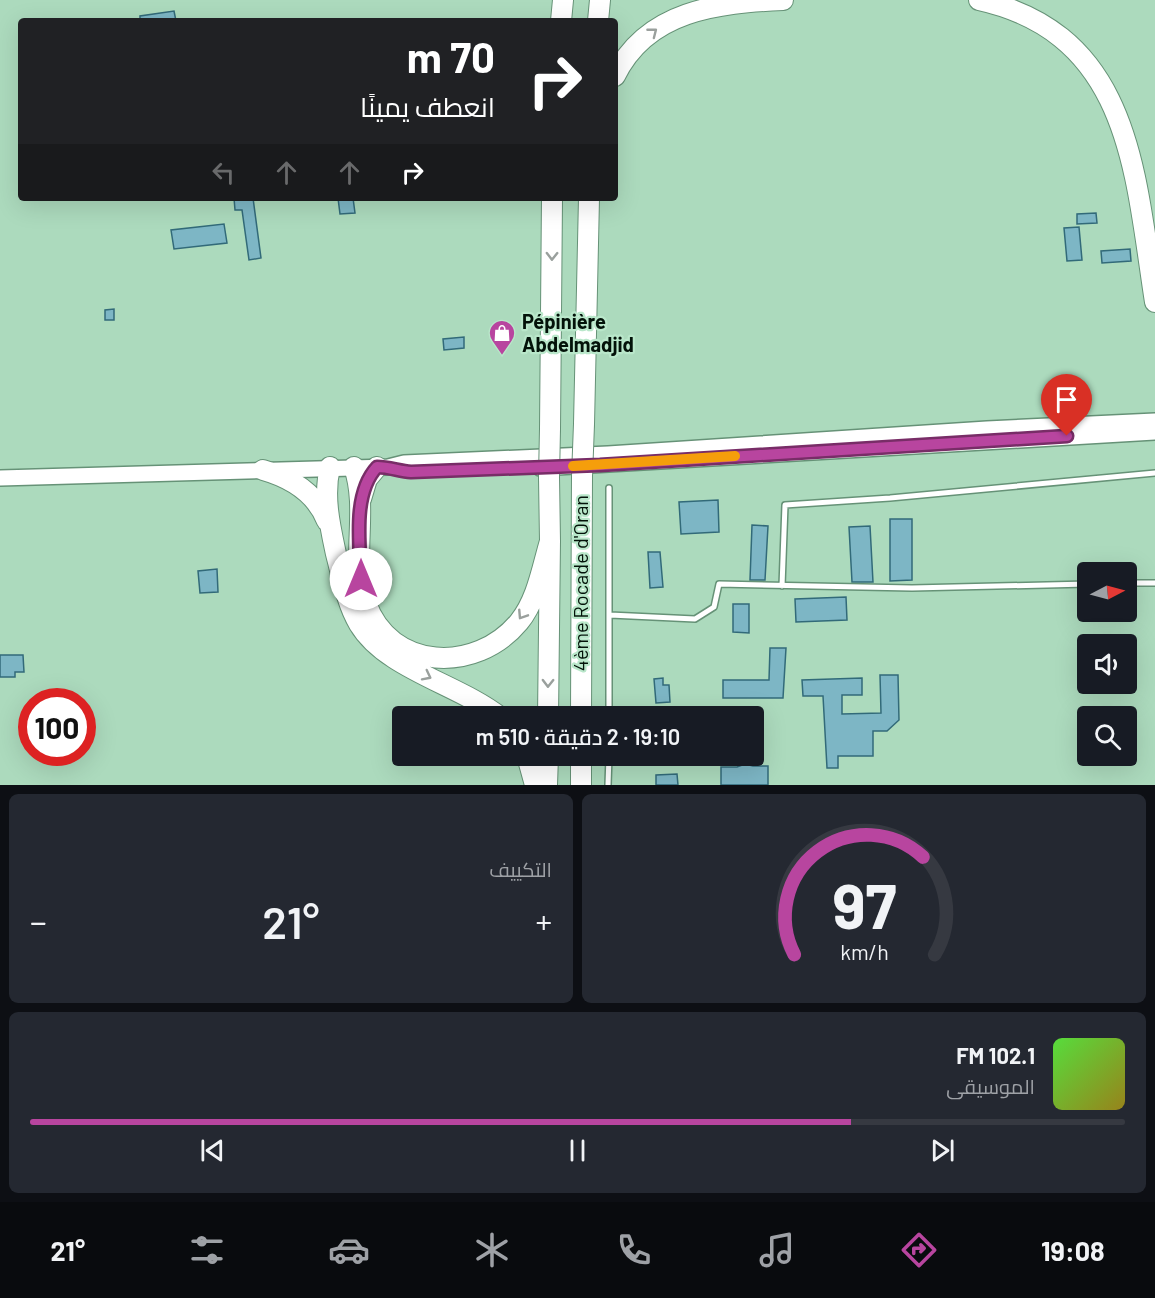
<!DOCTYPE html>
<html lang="ar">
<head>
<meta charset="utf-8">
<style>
  body { margin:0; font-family:Barlow,Cairo,sans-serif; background:#242831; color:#f1f3f6; direction:rtl; height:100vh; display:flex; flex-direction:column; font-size:22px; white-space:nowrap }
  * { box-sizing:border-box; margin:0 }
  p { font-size:20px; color:#9ea1a6 }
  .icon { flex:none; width:33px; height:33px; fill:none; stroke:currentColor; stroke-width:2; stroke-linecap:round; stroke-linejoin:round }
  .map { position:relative; height:785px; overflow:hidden; direction:ltr }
  .details { display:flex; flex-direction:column; gap:9px; padding:9px; background:#0d0f14; flex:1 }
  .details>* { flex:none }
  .guide { position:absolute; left:18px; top:18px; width:600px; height:183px; border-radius:6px; box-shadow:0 6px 24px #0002; direction:rtl; background:#202124; color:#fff; overflow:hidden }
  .needle { width:39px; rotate:84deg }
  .tools { position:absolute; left:1077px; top:562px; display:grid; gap:12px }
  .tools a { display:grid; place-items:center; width:60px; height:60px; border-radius:6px; background:#171b24; box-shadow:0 6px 24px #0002; font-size:30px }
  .speed { position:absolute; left:18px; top:688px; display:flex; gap:12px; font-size:30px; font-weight:700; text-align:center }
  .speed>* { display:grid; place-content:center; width:78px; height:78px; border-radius:50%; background:#171b24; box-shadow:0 6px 24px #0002; line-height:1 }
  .speed .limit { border:9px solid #d22; background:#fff; color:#111 }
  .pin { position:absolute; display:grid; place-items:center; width:51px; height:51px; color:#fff; margin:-62px -26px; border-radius:50% 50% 50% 0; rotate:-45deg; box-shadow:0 0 6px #0007 }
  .pin .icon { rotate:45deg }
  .me { position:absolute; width:66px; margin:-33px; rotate:0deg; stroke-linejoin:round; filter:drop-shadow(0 0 4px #0008) }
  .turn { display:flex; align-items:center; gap:21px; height:126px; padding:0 24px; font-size:27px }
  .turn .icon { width:78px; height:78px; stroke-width:2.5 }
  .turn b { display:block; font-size:42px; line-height:51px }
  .lanes { display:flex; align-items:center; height:57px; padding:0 24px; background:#0003; justify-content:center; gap:30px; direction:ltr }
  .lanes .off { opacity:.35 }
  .big { font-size:45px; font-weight:600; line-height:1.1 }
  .details .card { flex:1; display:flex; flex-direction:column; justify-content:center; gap:9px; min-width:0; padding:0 21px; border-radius:9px; background:#242831 }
  .details .dial { align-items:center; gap:0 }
  .dial svg { height:156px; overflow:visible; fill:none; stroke:#363941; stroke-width:7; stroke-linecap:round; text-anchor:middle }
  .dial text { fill:#f1f3f6; stroke:none }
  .song { display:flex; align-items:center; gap:18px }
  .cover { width:72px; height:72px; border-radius:9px; background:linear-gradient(135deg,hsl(110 70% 55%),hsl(50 70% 35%)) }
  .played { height:6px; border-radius:3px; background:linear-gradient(90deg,#b8459f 75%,#363941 75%) }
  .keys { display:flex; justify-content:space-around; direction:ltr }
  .heat { display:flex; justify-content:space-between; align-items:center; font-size:33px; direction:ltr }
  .details .tiles { flex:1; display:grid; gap:9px; grid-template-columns:1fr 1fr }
  .card:last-child { grid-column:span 2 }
  .trip { position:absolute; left:392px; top:706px; width:372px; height:60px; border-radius:6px; background:#171b24; box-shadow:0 6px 24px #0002; font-weight:600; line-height:60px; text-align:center; direction:rtl }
  .tabs { display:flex; height:96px; justify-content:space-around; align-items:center; background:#090b0e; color:#9ea1a6 }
  .tabs .icon { width:42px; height:42px }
  .tabs .on { color:#b8459f }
  .tabs b { font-size:27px; color:#f1f3f6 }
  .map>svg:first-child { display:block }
  .building { fill:#7db6c5; stroke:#326a79; stroke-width:1.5 }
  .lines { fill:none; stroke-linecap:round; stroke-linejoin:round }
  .service-casing { stroke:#669277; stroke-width:8 }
  .secondary-casing { stroke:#669277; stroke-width:18 }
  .motorway-casing { stroke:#669277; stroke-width:22 }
  .service { stroke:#fff; stroke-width:5 }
  .secondary { stroke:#fff; stroke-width:15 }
  .motorway { stroke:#fff; stroke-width:20 }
  .motorway-bridge-casing { stroke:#669277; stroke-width:22; stroke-linecap:butt }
  .motorway-bridge { stroke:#fff; stroke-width:20 }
  .oneway { stroke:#9aa09d }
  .route-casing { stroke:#782d67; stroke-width:15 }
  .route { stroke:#b8459f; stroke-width:10 }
  .slow { stroke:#f59e0b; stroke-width:10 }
  .labels { text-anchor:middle; stroke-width:4.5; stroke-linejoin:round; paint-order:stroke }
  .poi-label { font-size:20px; font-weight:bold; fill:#031209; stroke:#b9e7ca; text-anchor:start }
  .street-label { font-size:20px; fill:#031209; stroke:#b9e7ca }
</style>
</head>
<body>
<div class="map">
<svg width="1155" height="785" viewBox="0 0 1155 785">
  <rect width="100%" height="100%" fill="#acdabd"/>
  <!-- building -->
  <path class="building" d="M 174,11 L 176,21 L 140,21 L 140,16 Z
    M 234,198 L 253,198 L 261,258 L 249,260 L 242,210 L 235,210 Z
    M 338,198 L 353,198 L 355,213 L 340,214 Z
    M 1096,213 L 1097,223 L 1077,224 L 1077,214 Z
    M 224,224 L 227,243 L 174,249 L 171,230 Z
    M 1079,227 L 1082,260 L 1067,261 L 1064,228 Z
    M 1130,249 L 1131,261 L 1102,263 L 1101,251 Z
    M 114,309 L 114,320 L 105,320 L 105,310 Z
    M 464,337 L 464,348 L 444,350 L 443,339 Z
    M 718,500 L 719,532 L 681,534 L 679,502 Z
    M 890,519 L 912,519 L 912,580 L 890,581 Z
    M 752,525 L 768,526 L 765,580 L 750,580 Z
    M 870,526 L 873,582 L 852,582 L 849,527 Z
    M 648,552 L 660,552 L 663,587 L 650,588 Z
    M 217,569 L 218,592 L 200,593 L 198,571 Z
    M 846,597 L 847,620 L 796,622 L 795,599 Z
    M 733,604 L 749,604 L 749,633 L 733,632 Z
    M 770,648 L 786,648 L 783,698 L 723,698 L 723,680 L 769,680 Z
    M 0,655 L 23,655 L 24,672 L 15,672 L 15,677 L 0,677 Z
    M 880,675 L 898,675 L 899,720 L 887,731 L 873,731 L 873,756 L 838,756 L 838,768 L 827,768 L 823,696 L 803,696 L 802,680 L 862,678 L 862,695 L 842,695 L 842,714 L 881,713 Z
    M 663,678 L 663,685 L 669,685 L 670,702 L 656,703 L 654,679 Z
    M 745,764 L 753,766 L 768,766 L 768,785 L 721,785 L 721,767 L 737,767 Z
    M 677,774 L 678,785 L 656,785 L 656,775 Z"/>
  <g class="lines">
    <!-- service casing -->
    <g class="service-casing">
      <path id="service" d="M 1126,583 L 1155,583
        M 782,586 L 785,505 L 890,498 L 1155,473
        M 610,615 L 695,619 L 714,607 L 719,584 L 912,588 L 1088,584
        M 609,717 L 609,488
        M 608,785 L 609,756"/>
    </g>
    <!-- secondary casing -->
    <g class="secondary-casing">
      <path id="secondary" d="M 540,468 L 1155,432
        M 0,478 L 388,467 L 404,463 L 608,454 L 987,429 L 1155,421"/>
    </g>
    <!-- motorway casing -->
    <g class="motorway-casing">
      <path id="motorway" d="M 979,0 C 1132,34 1135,175 1155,302
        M 561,21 L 563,0
        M 598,21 L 600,0
        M 615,76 C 647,10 718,3 783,0
        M 584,424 L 589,198
        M 550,429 L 552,198
        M 330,467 C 323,496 330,526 336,554 C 342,577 347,604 359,624 C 386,669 458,684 500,717
        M 354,467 C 369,511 350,559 366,603 C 390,671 476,674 519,622 C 537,600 542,568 550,541
        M 263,470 C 291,478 316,493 327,521
        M 361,499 L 367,479 L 377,467
        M 548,717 L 550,541 L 549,477
        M 581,717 L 582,476
        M 527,756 L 535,785
        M 581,756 L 581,785
        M 547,785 L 548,756"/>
    </g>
    <!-- service -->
    <use href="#service" class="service"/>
    <!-- secondary -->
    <use href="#secondary" class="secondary"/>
    <!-- motorway -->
    <use href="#motorway" class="motorway"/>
    <!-- motorway-bridge casing -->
    <g class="motorway-bridge-casing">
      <path id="motorway-bridge" d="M 582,476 L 584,424
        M 549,477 L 550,429"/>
    </g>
    <!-- motorway-bridge -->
    <use href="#motorway-bridge" class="motorway-bridge"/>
  </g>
  <!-- one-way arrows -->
  <defs><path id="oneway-chevron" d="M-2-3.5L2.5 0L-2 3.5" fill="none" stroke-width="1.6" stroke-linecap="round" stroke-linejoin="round" transform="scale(1.5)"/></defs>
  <g class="oneway">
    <use href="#oneway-chevron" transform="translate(653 32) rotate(-38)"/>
    <use href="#oneway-chevron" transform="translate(552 256) rotate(91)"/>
    <use href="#oneway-chevron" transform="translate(522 615) rotate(123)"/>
    <use href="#oneway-chevron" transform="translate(427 676) rotate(27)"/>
    <use href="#oneway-chevron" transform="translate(548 683) rotate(91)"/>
  </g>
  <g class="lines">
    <!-- route casing -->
    <g class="route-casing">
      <path id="route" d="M 361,579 C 360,544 352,494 377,467 C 389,467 399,471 411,472 L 600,465 L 1067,436"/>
    </g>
    <!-- route -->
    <use href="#route" class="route"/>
    <!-- slow -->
    <path class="slow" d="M 573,466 L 735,456"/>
  </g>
  <!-- icons -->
  <defs>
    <g id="shop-pin" transform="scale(1.35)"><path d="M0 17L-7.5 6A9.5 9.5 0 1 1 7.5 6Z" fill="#b8459f" stroke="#b9e7ca"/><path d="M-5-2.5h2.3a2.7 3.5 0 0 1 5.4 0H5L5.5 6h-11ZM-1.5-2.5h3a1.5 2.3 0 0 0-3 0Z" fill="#fff"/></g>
  </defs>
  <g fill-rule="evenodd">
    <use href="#shop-pin" x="502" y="333"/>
  </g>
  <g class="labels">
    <!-- poi labels -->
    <g class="poi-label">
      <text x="522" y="329">Pépinière<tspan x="522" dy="23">Abdelmadjid</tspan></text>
    </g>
    <!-- street labels -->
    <g class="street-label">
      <text transform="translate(581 583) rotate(-90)" y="7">4ème Rocade d'Oran</text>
    </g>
  </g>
</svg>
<div class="tools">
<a><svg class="needle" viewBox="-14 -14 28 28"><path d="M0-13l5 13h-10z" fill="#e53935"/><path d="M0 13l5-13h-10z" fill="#9ea1a6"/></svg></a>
<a><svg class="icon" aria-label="sound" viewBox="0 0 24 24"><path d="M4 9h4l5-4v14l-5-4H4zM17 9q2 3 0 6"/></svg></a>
<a><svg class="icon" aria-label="search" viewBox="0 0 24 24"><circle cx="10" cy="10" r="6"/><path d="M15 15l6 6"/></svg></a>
</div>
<div class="speed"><div class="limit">100</div></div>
<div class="pin" style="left:1067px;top:436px;background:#d93025"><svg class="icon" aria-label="arrive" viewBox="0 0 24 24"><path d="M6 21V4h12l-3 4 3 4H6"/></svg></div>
<svg class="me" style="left:361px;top:579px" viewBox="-20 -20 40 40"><circle r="19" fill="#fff"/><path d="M0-13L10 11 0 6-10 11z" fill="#b8459f"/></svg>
<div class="trip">19:10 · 2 دقيقة · 510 m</div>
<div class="guide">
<div class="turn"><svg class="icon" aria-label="right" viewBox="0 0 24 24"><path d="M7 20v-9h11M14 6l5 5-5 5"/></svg><div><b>70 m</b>انعطف يمينًا</div></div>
<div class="lanes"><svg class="icon off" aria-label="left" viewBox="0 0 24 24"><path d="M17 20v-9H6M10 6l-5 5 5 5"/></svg><svg class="icon off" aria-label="ahead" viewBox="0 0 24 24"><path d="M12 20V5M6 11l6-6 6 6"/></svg><svg class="icon off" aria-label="ahead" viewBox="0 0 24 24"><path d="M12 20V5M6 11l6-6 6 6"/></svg><svg class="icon" aria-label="right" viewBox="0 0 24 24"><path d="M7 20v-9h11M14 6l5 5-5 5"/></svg></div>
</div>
</div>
<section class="details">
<div class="tiles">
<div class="card dial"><svg viewBox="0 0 100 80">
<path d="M14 69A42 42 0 1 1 86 69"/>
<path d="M14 69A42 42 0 0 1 80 19" stroke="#b8459f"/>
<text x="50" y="56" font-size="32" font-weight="700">97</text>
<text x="50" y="72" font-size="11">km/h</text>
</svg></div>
<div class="card"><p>التكييف</p>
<div class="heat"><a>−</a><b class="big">21°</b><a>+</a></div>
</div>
<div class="card">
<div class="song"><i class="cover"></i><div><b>102.1 FM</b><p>الموسيقى</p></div></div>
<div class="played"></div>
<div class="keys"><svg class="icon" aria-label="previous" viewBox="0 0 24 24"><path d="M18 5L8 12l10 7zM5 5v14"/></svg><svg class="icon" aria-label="pause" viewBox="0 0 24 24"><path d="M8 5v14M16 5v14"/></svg><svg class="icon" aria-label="next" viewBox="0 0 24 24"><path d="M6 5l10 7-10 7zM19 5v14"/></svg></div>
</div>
</div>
</section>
<nav class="tabs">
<b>19:08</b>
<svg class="icon on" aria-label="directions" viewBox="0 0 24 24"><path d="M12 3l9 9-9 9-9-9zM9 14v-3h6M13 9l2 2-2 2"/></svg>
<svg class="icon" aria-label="music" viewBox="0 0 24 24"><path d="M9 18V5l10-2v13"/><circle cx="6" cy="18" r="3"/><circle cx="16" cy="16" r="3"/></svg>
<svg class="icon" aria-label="phone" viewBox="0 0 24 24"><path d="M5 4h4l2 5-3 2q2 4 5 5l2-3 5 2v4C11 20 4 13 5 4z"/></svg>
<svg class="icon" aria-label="climate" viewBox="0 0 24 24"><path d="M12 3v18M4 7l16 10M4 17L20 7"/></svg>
<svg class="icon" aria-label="car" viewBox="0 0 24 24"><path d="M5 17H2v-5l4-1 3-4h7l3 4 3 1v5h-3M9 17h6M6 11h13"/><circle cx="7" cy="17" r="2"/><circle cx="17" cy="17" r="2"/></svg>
<svg class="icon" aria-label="filters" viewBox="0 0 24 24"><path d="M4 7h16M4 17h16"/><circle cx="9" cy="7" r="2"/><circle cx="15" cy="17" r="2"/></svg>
<b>21°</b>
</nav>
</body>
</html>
